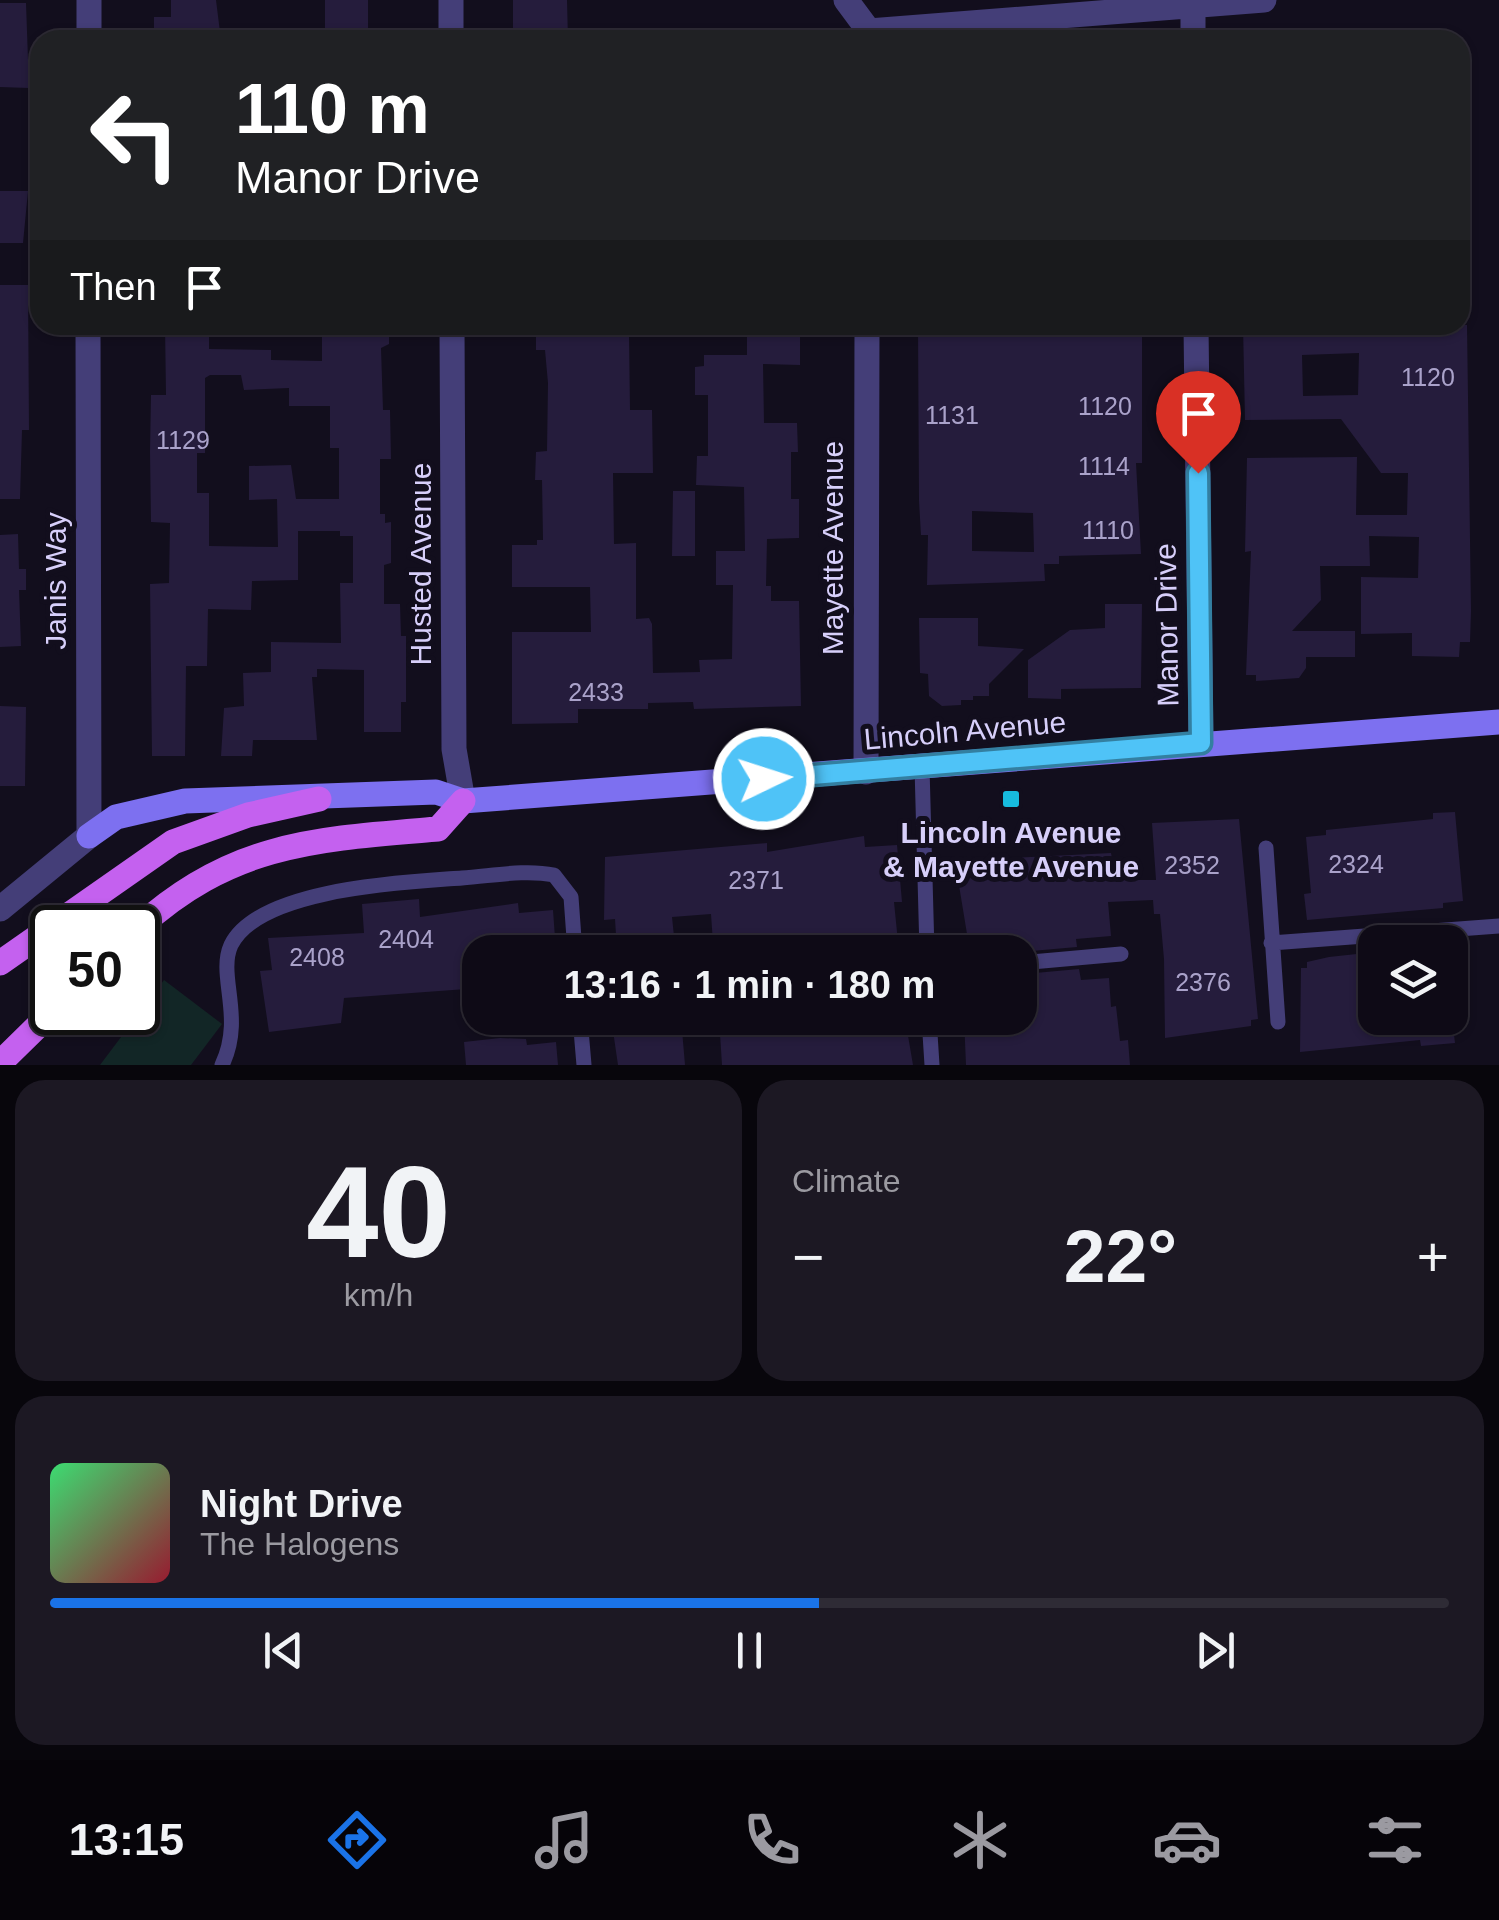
<!DOCTYPE html>
<html lang="en">
<head>
<meta charset="utf-8">
<style>
  body { margin:0; font-family:Arial,sans-serif; background:#1c1823; color:#f1f3f6; height:100vh; display:flex; flex-direction:column; font-size:38px; white-space:nowrap }
  * { box-sizing:border-box; margin:0 }
  p { font-size:32px; color:#9b9aa1 }
  .icon { flex:none; width:55px; height:55px; fill:none; stroke:currentColor; stroke-width:2; stroke-linecap:round; stroke-linejoin:round }
  .map { position:relative; height:1065px; overflow:hidden }
  .details { display:flex; flex-direction:column; gap:15px; padding:15px; background:#08060c; flex:1 }
  .details>* { flex:none }
  .guide { position:absolute; left:30px; top:30px; width:1440px; height:305px; border-radius:30px; box-shadow:0 2px 8px #0004,0 0 0 2px #2e2b35; background:#202124; color:#fff; overflow:hidden }
  .tools { position:absolute; left:1358px; top:925px; display:grid; gap:20px }
  .tools a { display:grid; place-items:center; width:110px; height:110px; border-radius:20px; background:#0e0a16; box-shadow:0 2px 8px #0004,0 0 0 2px #2e2b35; font-size:50px }
  .speed { position:absolute; left:30px; top:905px; display:flex; gap:20px; font-size:50px; font-weight:700; text-align:center }
  .speed>* { display:grid; place-content:center; width:130px; height:130px; border-radius:50%; background:#0e0a16; box-shadow:0 2px 8px #0004,0 0 0 2px #2e2b35; line-height:1 }
  .speed .limit { border:5px solid #111; border-radius:15px; background:#fff; color:#111 }
  .pin { position:absolute; display:grid; place-items:center; width:85px; height:85px; color:#fff; margin:-102px -42px; border-radius:50% 50% 50% 0; rotate:-45deg; box-shadow:0 0 10px #0007 }
  .pin .icon { rotate:45deg }
  .me { position:absolute; width:110px; margin:-55px; rotate:86deg; stroke-linejoin:round; filter:drop-shadow(0 0 8px #0008) }
  .turn { display:flex; align-items:center; gap:35px; height:210px; padding:0 40px; font-size:45px }
  .turn .icon { width:130px; height:130px; stroke-width:2.5 }
  .turn b { display:block; font-size:70px; line-height:85px }
  .then { display:flex; align-items:center; height:95px; padding:0 40px; background:#0003; gap:20px; font-size:38px }
  .big { font-size:75px; font-weight:800; line-height:1.1 }
  .details .widget { flex:1; display:flex; flex-direction:column; justify-content:center; gap:15px; min-width:0; padding:0 35px; border-radius:30px; background:#1c1823 }
  .details .dial { align-items:center; gap:0 }
  .dial b { font-size:130px; line-height:1 }
  .song { display:flex; align-items:center; gap:30px }
  .cover { width:120px; height:120px; border-radius:15px; background:linear-gradient(135deg,hsl(140 70% 55%),hsl(350 70% 35%)) }
  .played { height:10px; border-radius:5px; background:linear-gradient(90deg,#1a73e8 55%,#2e2b35 55%) }
  .keys { display:flex; justify-content:space-around; direction:ltr }
  .heat { display:flex; justify-content:space-between; align-items:center; font-size:55px; direction:ltr }
  .details .tiles { flex:1; display:grid; gap:15px; grid-template-columns:1fr 1fr }
  .widget:last-child { grid-column:span 2 }
  .trip { position:absolute; left:462px; top:935px; width:575px; height:100px; border-radius:30px; background:#0e0a16; box-shadow:0 2px 8px #0004,0 0 0 2px #2e2b35; font-weight:800; line-height:100px; text-align:center }
  .menu { display:flex; height:160px; justify-content:space-around; align-items:center; background:#060409; color:#9b9aa1 }
  .menu .icon { width:70px; height:70px }
  .menu .on { color:#1a73e8 }
  .menu b { font-size:45px; color:#f1f3f6 }
  .map>svg:first-child { display:block }
  .green { fill:#122626 }
  .building { fill:#251c3c; fill-rule:evenodd }
  .lines { fill:none; stroke-linecap:round; stroke-linejoin:round }
  .service { stroke:#443e78; stroke-width:15 }
  .minor { stroke:#443e78; stroke-width:25 }
  .secondary { stroke:#7d70f0; stroke-width:25 }
  .primary { stroke:#c461ef; stroke-width:25 }
  .route-casing { stroke:#337fa1; stroke-width:25 }
  .route { stroke:#4fc3f7; stroke-width:18 }
  .poi-dot { fill:#17bcde; stroke:#120e1d; stroke-width:4 }
  .labels { text-anchor:middle; stroke-width:10; stroke-linejoin:round; paint-order:stroke }
  .number-label { font-size:25px; fill:#aaa2ca }
  .street-label { font-size:30px; fill:#d7cffa; stroke:#120e1d }
  .poi-label { font-size:30px; font-weight:bold; fill:#d7cffa; stroke:#120e1d }
</style>
</head>
<body>
<div class="map">
<svg width="1499" height="1065" viewBox="0 0 1499 1065">
  <rect width="100%" height="100%" fill="#120e1d"/>
  <!-- green -->
  <path class="green" d="M 164,980 L 222,1024 L 191,1065 L 100,1065 Z"/>
  <!-- building -->
  <path class="building" d="M 171,0 L 216,0 L 221,40 L 154,40 L 154,17 L 171,17 Z
    M 325,0 L 368,0 L 368,40 L 325,40 Z
    M 513,0 L 567,0 L 568,40 L 521,40 L 521,31 L 513,32 Z
    M 0,3 L 26,3 L 29,88 L 0,87 Z
    M 0,191 L 28,191 L 23,243 L 0,243 Z
    M 0,285 L 28,285 L 29,430 L 22,430 L 20,499 L 0,499 Z
    M 165,325 L 209,325 L 209,349 L 271,350 L 271,360 L 322,361 L 322,325 L 389,325 L 389,344 L 381,348 L 383,410 L 390,410 L 391,459 L 380,459 L 380,514 L 385,514 L 385,523 L 391,522 L 391,563 L 384,565 L 384,604 L 400,604 L 401,636 L 406,636 L 406,702 L 401,702 L 401,732 L 364,732 L 364,670 L 317,669 L 317,677 L 312,677 L 317,740 L 253,740 L 252,756 L 221,756 L 224,708 L 244,706 L 243,673 L 271,672 L 271,642 L 341,643 L 340,583 L 353,583 L 353,536 L 340,536 L 340,531 L 298,531 L 298,580 L 252,581 L 251,610 L 208,609 L 207,666 L 186,666 L 185,756 L 152,756 L 150,584 L 169,583 L 170,523 L 151,522 L 150,452 L 151,395 L 166,395 ZM 210,375 L 241,375 L 244,390 L 289,388 L 289,406 L 330,406 L 330,448 L 339,448 L 339,499 L 296,499 L 291,465 L 249,466 L 249,500 L 277,499 L 278,547 L 209,546 L 209,493 L 197,493 L 197,453 L 205,453 L 205,378 Z
    M 536,325 L 600,325 L 600,335 L 629,335 L 630,410 L 652,410 L 653,473 L 613,473 L 614,544 L 636,543 L 636,619 L 649,618 L 652,624 L 653,673 L 700,672 L 699,660 L 732,659 L 733,585 L 716,585 L 716,551 L 745,551 L 744,487 L 696,485 L 697,456 L 708,456 L 708,395 L 695,395 L 695,367 L 704,366 L 704,355 L 747,355 L 747,325 L 800,325 L 800,365 L 763,364 L 764,423 L 797,423 L 798,452 L 791,452 L 791,499 L 799,499 L 799,538 L 767,539 L 766,586 L 771,586 L 771,601 L 799,601 L 801,706 L 694,709 L 693,702 L 648,703 L 648,709 L 578,709 L 578,723 L 512,724 L 512,632 L 591,632 L 590,587 L 512,587 L 512,545 L 537,545 L 537,540 L 543,540 L 542,480 L 535,480 L 536,452 L 547,451 L 548,383 L 545,350 L 536,350 Z
    M 918,325 L 1083,330 L 1083,325 L 1137,325 L 1142,330 L 1142,463 L 1136,463 L 1141,554 L 1059,556 L 1059,564 L 1044,564 L 1045,581 L 927,585 L 928,535 L 921,535 L 919,501 ZM 972,511 L 1033,513 L 1034,552 L 972,551 Z
    M 1243,325 L 1467,325 L 1471,611 L 1470,642 L 1460,642 L 1459,657 L 1412,656 L 1412,633 L 1361,634 L 1361,577 L 1418,578 L 1419,537 L 1369,536 L 1370,566 L 1320,566 L 1321,600 L 1292,631 L 1355,631 L 1355,657 L 1306,657 L 1306,668 L 1299,678 L 1256,681 L 1256,675 L 1246,675 L 1251,551 L 1245,552 L 1247,458 L 1357,457 L 1356,515 L 1407,515 L 1408,473 L 1381,473 L 1341,419 L 1245,420 ZM 1359,353 L 1358,395 L 1303,396 L 1302,355 Z
    M 673,491 L 695,491 L 695,556 L 672,556 Z
    M 18,534 L 19,569 L 26,569 L 26,590 L 19,590 L 21,646 L 0,647 L 0,535 Z
    M 1105,604 L 1142,604 L 1141,688 L 1061,689 L 1061,699 L 1028,698 L 1028,660 L 1070,630 L 1105,628 Z
    M 919,618 L 978,618 L 978,646 L 1024,649 L 989,684 L 989,696 L 973,696 L 973,700 L 961,700 L 961,705 L 942,706 L 929,696 L 928,674 L 920,673 Z
    M 0,706 L 26,707 L 25,786 L 0,786 Z
    M 1455,812 L 1463,901 L 1443,903 L 1443,908 L 1307,920 L 1304,894 L 1311,893 L 1306,837 L 1326,835 L 1326,830 L 1433,819 L 1433,813 Z
    M 1239,819 L 1258,1019 L 1251,1020 L 1251,1026 L 1165,1038 L 1164,959 L 1160,914 L 1154,914 L 1153,900 L 1108,902 L 1111,936 L 1076,939 L 1077,947 L 1020,952 L 1020,945 L 975,946 L 975,939 L 968,940 L 955,861 L 1111,853 L 1116,880 L 1156,880 L 1152,823 Z
    M 864,836 L 865,847 L 897,845 L 902,902 L 894,902 L 899,952 L 806,952 L 804,936 L 713,943 L 711,914 L 672,917 L 675,946 L 617,951 L 615,919 L 604,920 L 605,857 L 767,843 L 767,852 Z
    M 419,899 L 420,917 L 518,903 L 519,913 L 553,910 L 556,952 L 480,952 L 480,988 L 344,998 L 341,1023 L 269,1032 L 260,971 L 272,970 L 268,938 L 364,933 L 362,904 Z
    M 1375,952 L 1375,1018 L 1452,1018 L 1455,1043 L 1421,1046 L 1420,1040 L 1300,1052 L 1301,968 L 1307,968 L 1307,962 L 1329,957 Z
    M 1079,969 L 1081,980 L 1109,978 L 1111,1007 L 1116,1006 L 1120,1041 L 1128,1040 L 1130,1065 L 966,1065 L 964,1018 L 1020,1018 L 1024,974 Z
    M 681,1018 L 685,1065 L 618,1065 L 612,1024 Z
    M 719,1018 L 787,1018 L 788,1031 L 827,1027 L 826,1018 L 905,1018 L 913,1065 L 722,1065 Z
    M 500,1038 L 526,1039 L 527,1045 L 556,1042 L 558,1065 L 466,1065 L 464,1042 Z"/>
  <g class="lines">
    <!-- service -->
    <path class="service" d="M 922,767 L 927,952
      M 1266,848 L 1278,1022
      M 1271,943 L 1499,926
      M 1020,963 L 1121,954
      M 580,1018 L 584,1065
      M 929,1018 L 932,1065
      M 222,1065 C 245,1017 217,976 231,945 C 259,888 407,882 462,878 C 492,876 525,869 554,875 L 571,897 L 575,952"/>
    <!-- minor -->
    <path class="minor" d="M 451,0 L 451,40
      M 846,0 L 869,31 L 869,40
      M 1193,6 L 1193,40
      M 869,31 L 1264,0
      M 89,40 L 89,0
      M 452,325 L 454,749 L 463,801
      M 1196,325 L 1201,743
      M 866,772 L 867,325
      M 0,909 L 89,836 L 88,325"/>
    <!-- secondary -->
    <path class="secondary" d="M 89,836 L 116,817 L 185,801 L 436,792 L 463,801 L 1499,722"/>
    <!-- primary -->
    <path class="primary" d="M 138,928 C 232,842 318,839 438,829 L 463,801
      M 0,963 L 173,842 L 248,815 L 319,799
      M 0,1063 L 52,1012"/>
  </g>
  <g class="lines">
    <!-- route casing -->
    <g class="route-casing">
      <path id="route" d="M 764,779 L 1201,743 L 1198,473"/>
    </g>
    <!-- route -->
    <use href="#route" class="route"/>
  </g>
  <!-- markers -->
  <rect class="poi-dot" x="1001" y="789" width="20" height="20" rx="5"/>
  <g class="labels">
    <!-- number labels -->
    <g class="number-label">
      <text x="1428" y="386">1120</text>
      <text x="1105" y="415">1120</text>
      <text x="952" y="424">1131</text>
      <text x="183" y="449">1129</text>
      <text x="1104" y="475">1114</text>
      <text x="1108" y="539">1110</text>
      <text x="596" y="701">2433</text>
      <text x="1356" y="873">2324</text>
      <text x="1192" y="874">2352</text>
      <text x="756" y="889">2371</text>
      <text x="406" y="948">2404</text>
      <text x="317" y="966">2408</text>
      <text x="1203" y="991">2376</text>
    </g>
    <!-- street labels -->
    <g class="street-label">
      <text transform="translate(833 548) rotate(-90)" y="10">Mayette Avenue</text>
      <text transform="translate(421 564) rotate(-90)" y="10">Husted Avenue</text>
      <text transform="translate(56 581) rotate(-90)" y="10">Janis Way</text>
      <text transform="translate(1167 625) rotate(-91)" y="10">Manor Drive</text>
      <text transform="translate(965 731) rotate(-5)" y="10">Lincoln Avenue</text>
    </g>
    <!-- poi labels -->
    <g class="poi-label">
      <text x="1011" y="843">Lincoln Avenue<tspan x="1011" dy="34">&amp; Mayette Avenue</tspan></text>
    </g>
  </g>
</svg>
<div class="tools">
<a><svg class="icon" aria-label="layers" viewBox="0 0 24 24"><path d="M12 4l9 5-9 5-9-5zM3 14l9 5 9-5"/></svg></a>
</div>
<div class="speed"><div class="limit">50</div></div>
<div class="pin" style="left:1198px;top:473px;background:#d93025"><svg class="icon" aria-label="arrive" viewBox="0 0 24 24"><path d="M6 21V4h12l-3 4 3 4H6"/></svg></div>
<svg class="me" style="left:764px;top:779px" viewBox="-20 -20 40 40"><circle r="17" fill="#4fc3f7" stroke="#fff" stroke-width="3"/><path d="M0-11L8 9 0 5-8 9z" fill="#fff"/></svg>
<div class="trip">13:16 · 1 min · 180 m</div>
<div class="guide">
<div class="turn"><svg class="icon" aria-label="left" viewBox="0 0 24 24"><path d="M17 20v-9H6M10 6l-5 5 5 5"/></svg><div><b>110 m</b>Manor Drive</div></div>
<div class="then">Then<svg class="icon" aria-label="arrive" viewBox="0 0 24 24"><path d="M6 21V4h12l-3 4 3 4H6"/></svg></div>
</div>
</div>
<section class="details">
<div class="tiles">
<div class="widget dial"><b>40</b><p>km/h</p></div>
<div class="widget"><p>Climate</p>
<div class="heat"><a>−</a><b class="big">22°</b><a>+</a></div>
</div>
<div class="widget">
<div class="song"><i class="cover"></i><div><b>Night Drive</b><p>The Halogens</p></div></div>
<div class="played"></div>
<div class="keys"><svg class="icon" aria-label="previous" viewBox="0 0 24 24"><path d="M18 5L8 12l10 7zM5 5v14"/></svg><svg class="icon" aria-label="pause" viewBox="0 0 24 24"><path d="M8 5v14M16 5v14"/></svg><svg class="icon" aria-label="next" viewBox="0 0 24 24"><path d="M6 5l10 7-10 7zM19 5v14"/></svg></div>
</div>
</div>
</section>
<nav class="menu">
<b>13:15</b>
<svg class="icon on" aria-label="directions" viewBox="0 0 24 24"><path d="M12 3l9 9-9 9-9-9zM9 14v-3h6M13 9l2 2-2 2"/></svg>
<svg class="icon" aria-label="music" viewBox="0 0 24 24"><path d="M9 18V5l10-2v13"/><circle cx="6" cy="18" r="3"/><circle cx="16" cy="16" r="3"/></svg>
<svg class="icon" aria-label="phone" viewBox="0 0 24 24"><path d="M5 4h4l2 5-3 2q2 4 5 5l2-3 5 2v4C11 20 4 13 5 4z"/></svg>
<svg class="icon" aria-label="climate" viewBox="0 0 24 24"><path d="M12 3v18M4 7l16 10M4 17L20 7"/></svg>
<svg class="icon" aria-label="car" viewBox="0 0 24 24"><path d="M5 17H2v-5l4-1 3-4h7l3 4 3 1v5h-3M9 17h6M6 11h13"/><circle cx="7" cy="17" r="2"/><circle cx="17" cy="17" r="2"/></svg>
<svg class="icon" aria-label="filters" viewBox="0 0 24 24"><path d="M4 7h16M4 17h16"/><circle cx="9" cy="7" r="2"/><circle cx="15" cy="17" r="2"/></svg>
</nav>
</body>
</html>
